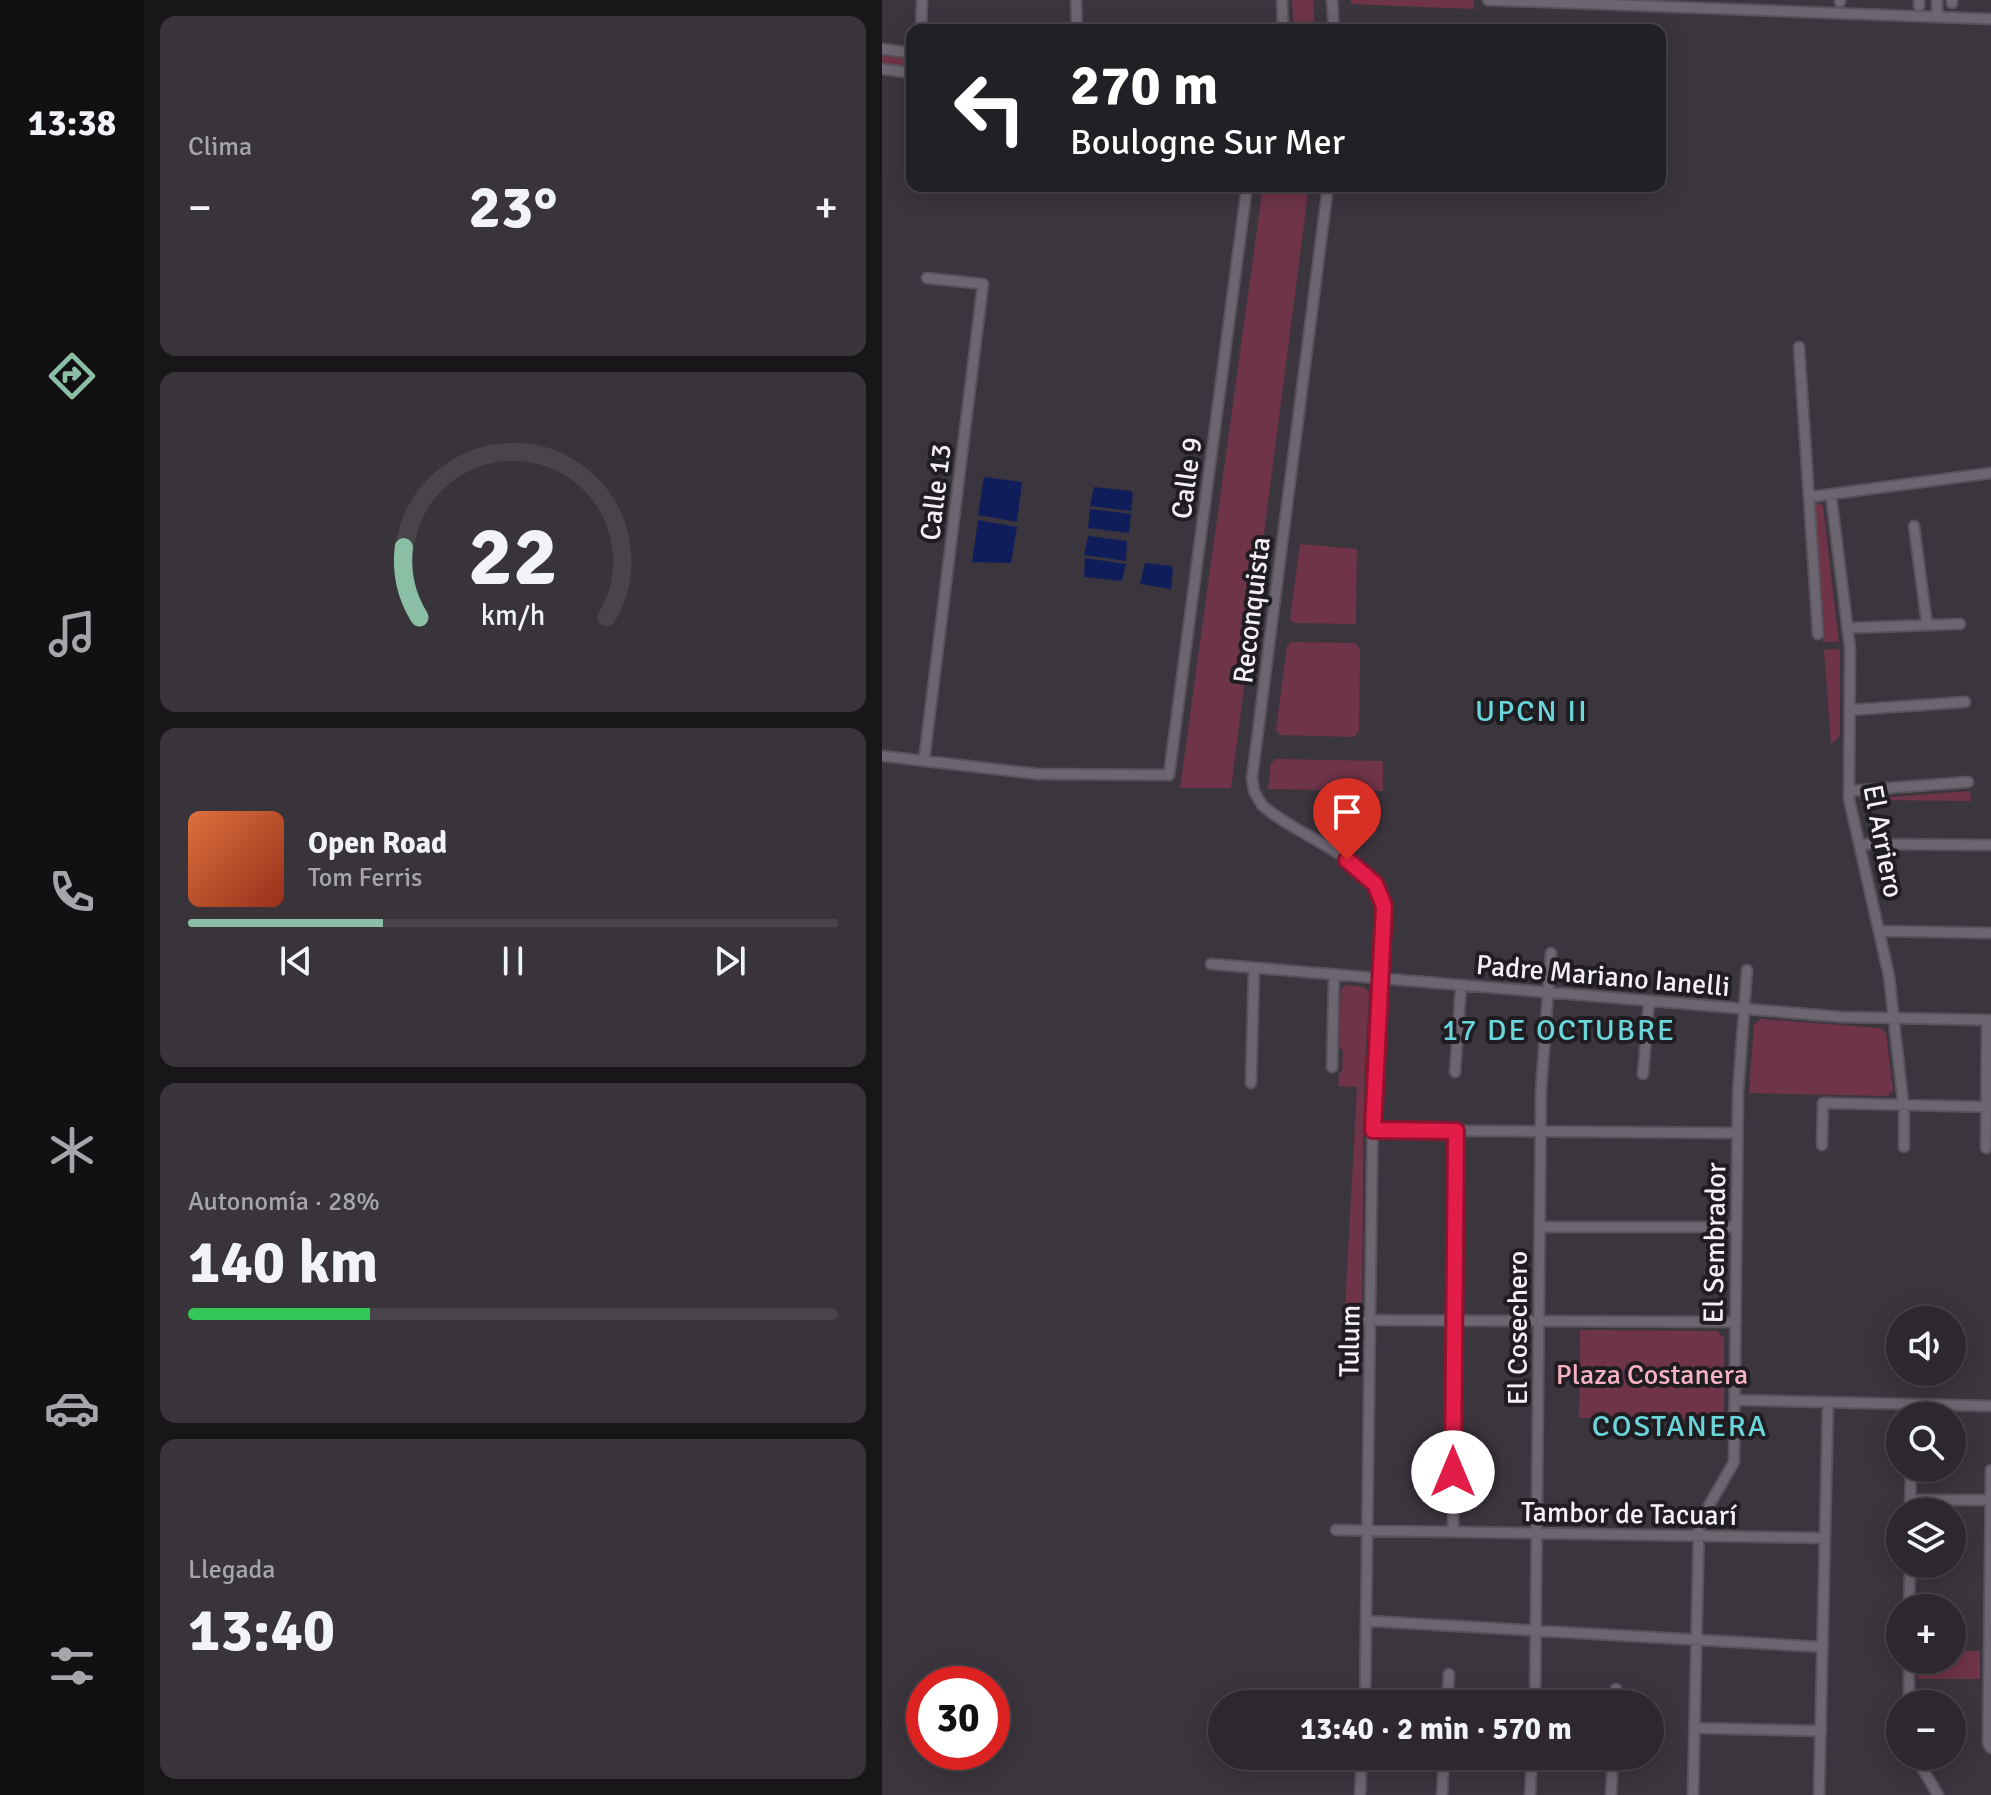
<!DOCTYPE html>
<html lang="es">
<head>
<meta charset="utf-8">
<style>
  body { margin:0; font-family:Signika,sans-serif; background:#38343a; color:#f1f3f6; height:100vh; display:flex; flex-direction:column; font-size:30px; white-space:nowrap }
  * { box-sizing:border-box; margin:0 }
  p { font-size:26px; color:#a6a6aa }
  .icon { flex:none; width:44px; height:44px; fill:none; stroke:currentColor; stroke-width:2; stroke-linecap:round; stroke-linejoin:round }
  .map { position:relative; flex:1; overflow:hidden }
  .panel { display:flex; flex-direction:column; gap:16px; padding:16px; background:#181619; width:738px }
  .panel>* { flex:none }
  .hud { position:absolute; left:24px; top:24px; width:760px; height:168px; border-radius:16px; box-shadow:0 4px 20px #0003,0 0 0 2px #48444a; background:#202124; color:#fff; overflow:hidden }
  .buttons { position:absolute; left:1004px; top:1306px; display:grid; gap:16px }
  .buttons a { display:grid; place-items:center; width:80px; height:80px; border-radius:50%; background:#2c282e; box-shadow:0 4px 20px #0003,0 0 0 2px #48444a; font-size:40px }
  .speed { position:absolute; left:24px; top:1666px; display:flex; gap:16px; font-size:40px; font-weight:700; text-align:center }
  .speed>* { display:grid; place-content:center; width:104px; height:104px; border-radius:50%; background:#2c282e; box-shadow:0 4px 20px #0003,0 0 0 2px #48444a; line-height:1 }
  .speed .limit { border:12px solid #d22; background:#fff; color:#111 }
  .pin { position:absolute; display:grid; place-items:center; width:68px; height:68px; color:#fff; margin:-82px -34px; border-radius:50% 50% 50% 0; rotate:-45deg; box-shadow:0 0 8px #0007 }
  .pin .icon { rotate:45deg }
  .me { position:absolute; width:88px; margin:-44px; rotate:0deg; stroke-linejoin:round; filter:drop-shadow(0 0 6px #0008) }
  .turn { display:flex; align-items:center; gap:28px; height:168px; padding:0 32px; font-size:36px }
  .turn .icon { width:104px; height:104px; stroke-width:2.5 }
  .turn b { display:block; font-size:56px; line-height:68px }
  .big { font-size:60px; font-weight:700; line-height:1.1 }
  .panel .card { flex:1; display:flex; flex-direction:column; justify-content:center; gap:12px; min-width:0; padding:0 28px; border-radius:16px; background:#38343a }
  .panel .dial { align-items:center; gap:0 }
  .dial svg { height:208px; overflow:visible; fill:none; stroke:#48444a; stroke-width:7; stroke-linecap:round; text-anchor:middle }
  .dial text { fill:#f1f3f6; stroke:none }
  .song { display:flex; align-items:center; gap:24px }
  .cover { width:96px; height:96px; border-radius:12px; background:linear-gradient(135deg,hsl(20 70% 55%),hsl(10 70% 35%)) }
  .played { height:8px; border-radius:4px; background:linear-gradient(90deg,#8abfa5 30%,#48444a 30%) }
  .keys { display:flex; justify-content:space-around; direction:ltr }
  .heat { display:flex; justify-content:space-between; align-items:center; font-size:44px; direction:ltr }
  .charge { height:12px; border-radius:6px; background:linear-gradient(90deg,#34c759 28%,#48444a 0) }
  .trip { position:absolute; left:326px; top:1690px; width:456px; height:80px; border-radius:40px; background:#2c282e; box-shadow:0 4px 20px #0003,0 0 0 2px #48444a; font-weight:700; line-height:80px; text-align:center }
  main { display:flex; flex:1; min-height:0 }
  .dock { display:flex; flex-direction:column; width:144px; justify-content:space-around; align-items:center; background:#121012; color:#a6a6aa }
  .dock .icon { width:56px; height:56px }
  .dock .on { color:#8abfa5 }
  .dock b { font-size:36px; color:#f1f3f6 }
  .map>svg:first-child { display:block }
  .green { fill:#6f3448 }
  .water { fill:#0f1e5a }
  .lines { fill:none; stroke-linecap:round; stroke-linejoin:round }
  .minor-casing { stroke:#58535b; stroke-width:13 }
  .minor { stroke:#6d6670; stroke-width:9 }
  .route-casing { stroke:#92132f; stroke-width:20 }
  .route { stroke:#e11d48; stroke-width:14 }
  .labels { text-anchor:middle; stroke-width:8; stroke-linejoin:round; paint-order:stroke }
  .street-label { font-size:28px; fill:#f3eff5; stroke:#201d22 }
  .park-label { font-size:28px; fill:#f8b2c6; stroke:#201d22 }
  .neighbourhood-label { font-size:30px; letter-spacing:2px; fill:#6ad6da; stroke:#201d22 }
</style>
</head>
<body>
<main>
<nav class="dock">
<b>13:38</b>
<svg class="icon on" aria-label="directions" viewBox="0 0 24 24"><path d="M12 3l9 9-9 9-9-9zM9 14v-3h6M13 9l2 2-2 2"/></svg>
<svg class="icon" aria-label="music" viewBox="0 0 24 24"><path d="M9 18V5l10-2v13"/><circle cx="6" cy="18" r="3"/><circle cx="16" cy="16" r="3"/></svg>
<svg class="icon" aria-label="phone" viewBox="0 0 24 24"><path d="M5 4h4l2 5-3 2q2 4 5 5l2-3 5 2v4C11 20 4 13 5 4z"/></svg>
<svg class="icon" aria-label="climate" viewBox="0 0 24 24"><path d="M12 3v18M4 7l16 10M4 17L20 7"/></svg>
<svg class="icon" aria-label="car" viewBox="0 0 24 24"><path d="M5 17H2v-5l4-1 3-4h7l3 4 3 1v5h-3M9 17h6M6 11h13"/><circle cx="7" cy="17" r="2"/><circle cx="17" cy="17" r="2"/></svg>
<svg class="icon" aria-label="filters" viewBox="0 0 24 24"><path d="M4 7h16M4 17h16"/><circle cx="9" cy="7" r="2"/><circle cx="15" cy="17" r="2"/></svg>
</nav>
<section class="panel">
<div class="card"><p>Clima</p>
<div class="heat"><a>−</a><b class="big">23°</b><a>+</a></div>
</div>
<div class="card dial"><svg viewBox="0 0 100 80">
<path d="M14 69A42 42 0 1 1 86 69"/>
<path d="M14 69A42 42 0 0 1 8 42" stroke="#8abfa5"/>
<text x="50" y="56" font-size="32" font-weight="700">22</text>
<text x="50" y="72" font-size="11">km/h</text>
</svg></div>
<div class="card">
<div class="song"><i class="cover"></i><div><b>Open Road</b><p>Tom Ferris</p></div></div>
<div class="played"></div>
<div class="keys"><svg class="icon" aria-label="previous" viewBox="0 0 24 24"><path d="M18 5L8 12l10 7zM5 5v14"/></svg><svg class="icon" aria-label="pause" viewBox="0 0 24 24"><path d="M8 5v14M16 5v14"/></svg><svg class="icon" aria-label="next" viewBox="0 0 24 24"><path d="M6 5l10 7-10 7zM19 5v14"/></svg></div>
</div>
<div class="card"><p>Autonomía · 28%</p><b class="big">140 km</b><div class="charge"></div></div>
<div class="card"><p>Llegada</p><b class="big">13:40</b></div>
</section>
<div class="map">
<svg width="1109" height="1795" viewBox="0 0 1109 1795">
  <rect width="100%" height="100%" fill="#3b353e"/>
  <!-- green -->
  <path class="green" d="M 410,0 L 431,0 L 433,30 L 412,30 Z
    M 469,0 L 592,0 L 592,9 L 469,4 Z
    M 0,53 L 30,57 L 30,69 L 0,65 Z
    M 381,186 L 427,186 L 349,788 L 298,788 Z
    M 935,502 L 941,506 L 957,642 L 941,642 L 932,509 Z
    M 418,544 L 475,549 L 474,624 L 412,623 L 408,619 Z
    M 409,642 L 473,643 L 478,649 L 477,731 L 472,737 L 398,735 L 394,730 L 405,646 Z
    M 958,649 L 958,735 L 949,745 L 942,650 Z
    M 394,759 L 501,761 L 501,791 L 386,789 L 389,763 Z
    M 1088,791 L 1089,801 L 977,800 L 982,799 Z
    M 463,985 L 482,987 L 487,992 L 482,1087 L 480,1302 L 474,1309 L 463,1309 L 475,1087 L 456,1086 L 457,1073 L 460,1072 L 461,1051 L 457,1047 L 459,989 Z
    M 878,1019 L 998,1028 L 1004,1032 L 1011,1090 L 1006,1096 L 867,1093 L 872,1025 Z
    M 698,1330 L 835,1331 L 842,1338 L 842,1418 L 697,1418 Z
    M 1070,1651 L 1098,1651 L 1098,1679 L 1036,1679 L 1036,1660 L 1070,1660 Z"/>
  <!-- water -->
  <path class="water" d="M 102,477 L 140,482 L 135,522 L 96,515 Z
    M 212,487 L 249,491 L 251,494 L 249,511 L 208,506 Z
    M 208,509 L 249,514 L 247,533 L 206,528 Z
    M 96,520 L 135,527 L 129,563 L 90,562 Z
    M 206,536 L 245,541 L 244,561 L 202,555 Z
    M 203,558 L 244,564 L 240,581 L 202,577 Z
    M 263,563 L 289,566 L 291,570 L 289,589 L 258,584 Z"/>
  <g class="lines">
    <!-- minor casing -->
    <g class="minor-casing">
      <path id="minor" d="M 194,0 L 195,30
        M 400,0 L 401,30
        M 450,0 L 452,30
        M 606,0 L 1109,19
        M 958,2 L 958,0
        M 1070,3 L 1070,0
        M 1037,6 L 1037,0
        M 1055,17 L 1055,0
        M 39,30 L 40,0
        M 0,49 L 30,53
        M 0,69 L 30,73
        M 446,186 L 370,778 L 372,791 L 380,805 C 413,836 494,859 502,906 L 491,1086 L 483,1704
        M 917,347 L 936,634
        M 949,495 L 968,648 L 967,799 L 1007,976 L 1022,1111 L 1022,1147
        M 927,497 L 1109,473
        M 1032,526 L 1045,625
        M 965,628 L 1078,624
        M 968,710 L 1083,702
        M 0,756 L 156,774 L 287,775 L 365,186
        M 42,761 L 101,284 L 45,278
        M 967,791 L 1086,782
        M 977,844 L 1109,845
        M 997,931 L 1109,933
        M 329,964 L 960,1017 L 1109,1020
        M 450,1067 L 452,975
        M 573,1072 L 579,985
        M 761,1074 L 767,1001
        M 369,1083 L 372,968
        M 491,1130 L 855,1133
        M 940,1145 L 941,1103 L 1109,1107
        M 1104,1148 L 1105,1020
        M 658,1227 L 855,1227
        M 465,1320 L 854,1322
        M 853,1400 L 1109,1406
        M 1029,1416 L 1029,1404
        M 1109,1470 L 1106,1743 L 1109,1748
        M 1028,1500 L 1109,1500
        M 1028,1512 L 1029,1468
        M 454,1530 L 943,1538
        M 571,1532 L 574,1131
        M 1027,1608 L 1028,1564
        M 486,1621 L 941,1647
        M 565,1704 L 567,1674
        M 653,1704 L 659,1090 L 669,953
        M 733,1704 L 734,1689
        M 1027,1704 L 1027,1660
        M 812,1728 L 939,1731
        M 1033,1756 L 1056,1795
        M 478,1795 L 480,1756
        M 560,1795 L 562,1756
        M 648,1795 L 650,1756
        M 729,1795 L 731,1756
        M 811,1795 L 817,1523 L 852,1462 L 856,1093 L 865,970
        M 937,1795 L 946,1402"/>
    </g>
    <!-- minor -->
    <use href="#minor" class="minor"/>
  </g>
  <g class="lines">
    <!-- route casing -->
    <g class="route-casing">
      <path id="route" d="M 465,860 L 493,884 L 502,906 L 491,1130 L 574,1131 L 571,1472"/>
    </g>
    <!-- route -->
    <use href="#route" class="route"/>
  </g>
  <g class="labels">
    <!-- street labels -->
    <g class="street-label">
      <text transform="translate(304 478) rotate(-82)" y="10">Calle 9</text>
      <text transform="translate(53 492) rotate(-83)" y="10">Calle 13</text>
      <text transform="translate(369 610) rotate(-83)" y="10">Reconquista</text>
      <text transform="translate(1002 841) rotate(79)" y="10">El Arriero</text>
      <text transform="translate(721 975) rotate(5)" y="10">Padre Mariano Ianelli</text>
      <text transform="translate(832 1243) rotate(-89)" y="10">El Sembrador</text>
      <text transform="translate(635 1328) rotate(-90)" y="10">El Cosechero</text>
      <text transform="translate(467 1341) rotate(-89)" y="10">Tulum</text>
      <text transform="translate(747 1513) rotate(1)" y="10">Tambor de Tacuarí</text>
    </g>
    <!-- park labels -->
    <g class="park-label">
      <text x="770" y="1384">Plaza Costanera</text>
    </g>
    <!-- neighbourhood labels -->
    <g class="neighbourhood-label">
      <text x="650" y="721">UPCN II</text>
      <text x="677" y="1040">17 DE OCTUBRE</text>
      <text x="798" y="1436">COSTANERA</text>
    </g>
  </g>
</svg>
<div class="buttons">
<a><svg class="icon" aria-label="sound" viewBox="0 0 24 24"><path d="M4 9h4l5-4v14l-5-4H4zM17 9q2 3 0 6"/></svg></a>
<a><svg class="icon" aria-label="search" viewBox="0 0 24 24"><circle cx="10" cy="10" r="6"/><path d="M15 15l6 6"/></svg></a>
<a><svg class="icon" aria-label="layers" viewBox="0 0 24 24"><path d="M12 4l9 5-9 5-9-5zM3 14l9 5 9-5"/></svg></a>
<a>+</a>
<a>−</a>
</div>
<div class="speed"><div class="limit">30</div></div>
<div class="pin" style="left:465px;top:860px;background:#d93025"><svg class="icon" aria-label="arrive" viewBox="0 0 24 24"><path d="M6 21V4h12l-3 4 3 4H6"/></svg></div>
<svg class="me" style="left:571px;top:1472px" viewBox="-20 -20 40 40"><circle r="19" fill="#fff"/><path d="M0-13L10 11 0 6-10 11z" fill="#e11d48"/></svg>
<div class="trip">13:40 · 2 min · 570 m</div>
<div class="hud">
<div class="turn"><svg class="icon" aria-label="left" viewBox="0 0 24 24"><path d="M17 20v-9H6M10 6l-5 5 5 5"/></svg><div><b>270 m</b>Boulogne Sur Mer</div></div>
</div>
</div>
</main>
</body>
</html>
